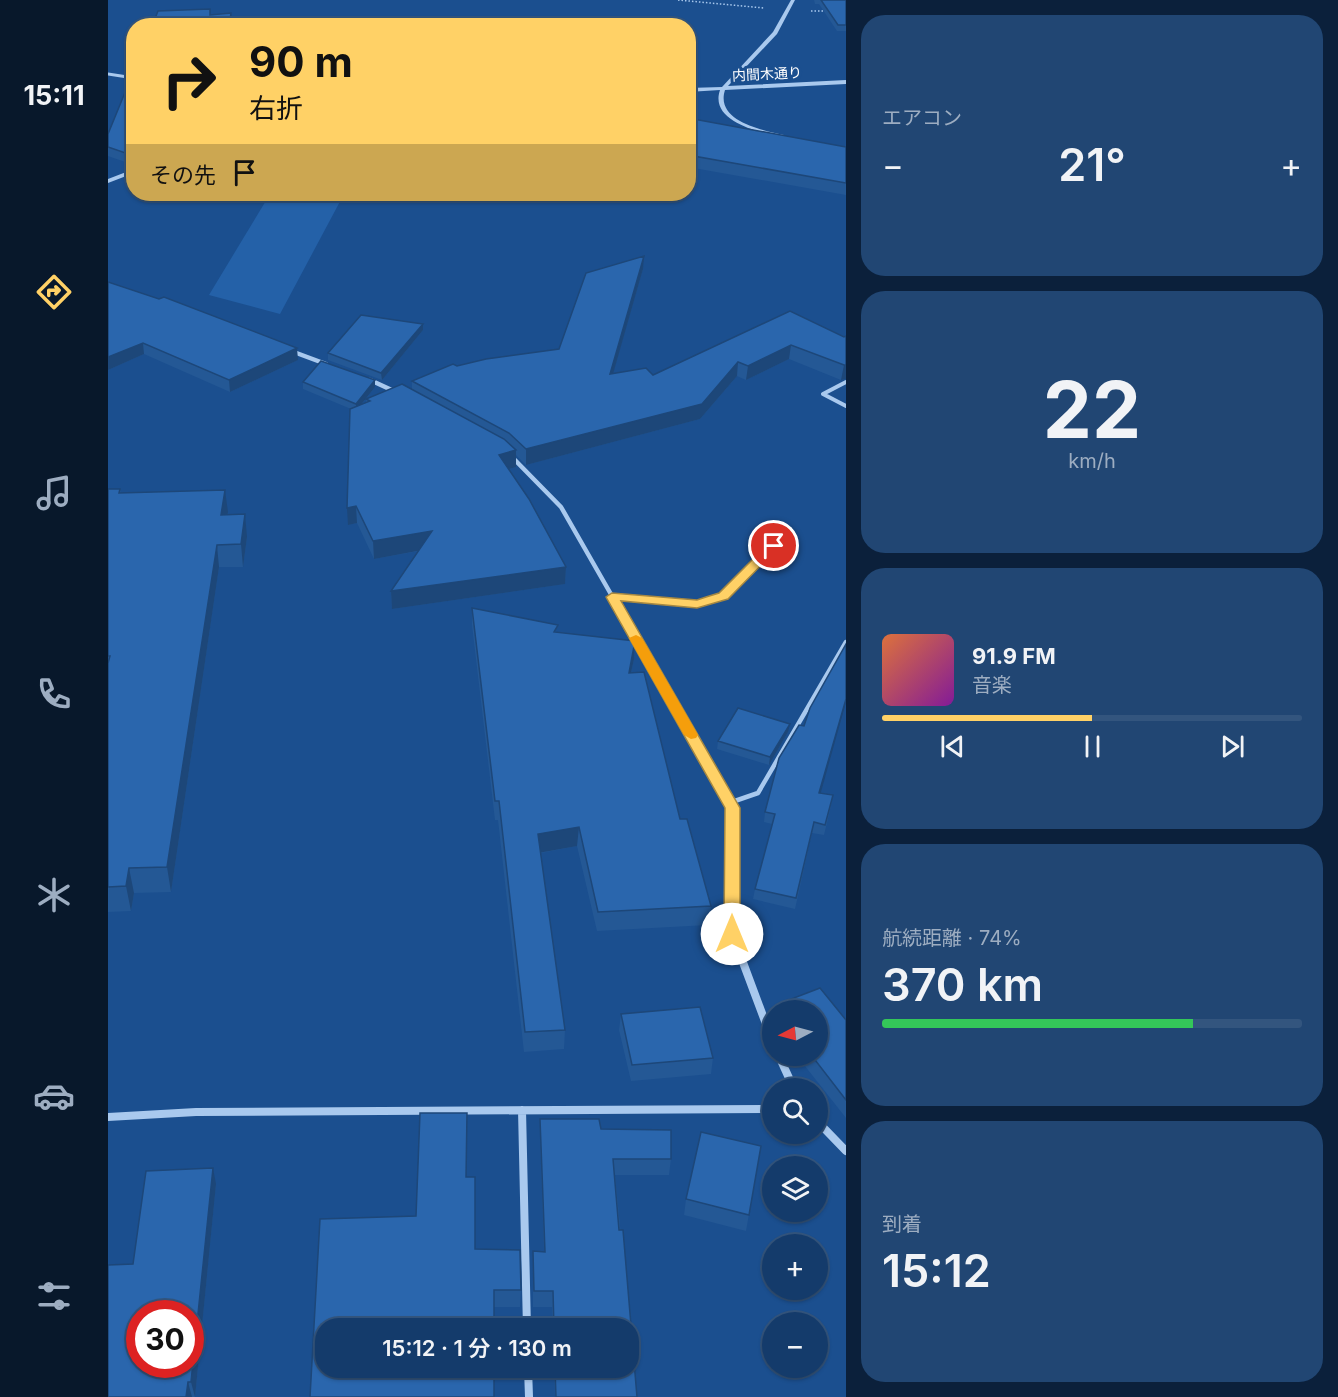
<!DOCTYPE html>
<html lang="ja">
<head>
<meta charset="utf-8">
<style>
  body { margin:0; font-family:Inter,"Noto Sans JP",sans-serif; background:#214673; color:#f1f3f6; height:100vh; display:flex; flex-direction:column; font-size:22px; white-space:nowrap }
  * { box-sizing:border-box; margin:0 }
  p { font-size:20px; color:#9dadc1 }
  .icon { flex:none; width:33px; height:33px; fill:none; stroke:currentColor; stroke-width:2; stroke-linecap:round; stroke-linejoin:round }
  .map { position:relative; flex:1; overflow:hidden }
  .drawer { display:flex; flex-direction:column; gap:15px; padding:15px; background:#0b203b; width:492px }
  .drawer>* { flex:none }
  .top-card { position:absolute; left:18px; top:18px; width:570px; height:183px; border-radius:24px; box-shadow:0 2px 4px #0004,0 0 0 2px #33557e; background:#ffd166; color:#111; overflow:hidden }
  .needle { width:39px; rotate:264deg }
  .tools { position:absolute; left:654px; top:1000px; display:grid; gap:12px }
  .tools a { display:grid; place-items:center; width:66px; height:66px; border-radius:50%; background:#143b6b; box-shadow:0 2px 4px #0004,0 0 0 2px #33557e; font-size:30px }
  .speed { position:absolute; left:18px; top:1300px; display:flex; gap:12px; font-size:30px; font-weight:700; text-align:center }
  .speed>* { display:grid; place-content:center; width:78px; height:78px; border-radius:50%; background:#143b6b; box-shadow:0 2px 4px #0004,0 0 0 2px #33557e; line-height:1 }
  .speed .limit { border:9px solid #d22; background:#fff; color:#111 }
  .pin { position:absolute; display:grid; place-items:center; width:51px; height:51px; color:#fff; margin:-26px; border:3px solid #fff; border-radius:50%; box-shadow:0 2px 6px #0007 }
  .me { position:absolute; width:66px; margin:-33px; rotate:0deg; stroke-linejoin:round; filter:drop-shadow(0 0 4px #0008) }
  .turn { display:flex; align-items:center; gap:21px; height:126px; padding:0 24px; font-size:27px }
  .turn .icon { width:78px; height:78px; stroke-width:2.5 }
  .turn b { display:block; font-size:42px; line-height:51px }
  .then { display:flex; align-items:center; height:57px; padding:0 24px; background:#0003; gap:12px; font-size:22px }
  .big { font-size:45px; font-weight:600; line-height:1.1 }
  .drawer .tile { flex:1; display:flex; flex-direction:column; justify-content:center; gap:9px; min-width:0; padding:0 21px; border-radius:24px; background:#214673 }
  .drawer .dial { align-items:center; gap:0 }
  .dial b { font-size:78px; line-height:1 }
  .song { display:flex; align-items:center; gap:18px }
  .cover { width:72px; height:72px; border-radius:9px; background:linear-gradient(135deg,hsl(20 70% 55%),hsl(290 70% 35%)) }
  .played { height:6px; border-radius:3px; background:linear-gradient(90deg,#ffd166 50%,#33557e 50%) }
  .keys { display:flex; justify-content:space-around; direction:ltr }
  .heat { display:flex; justify-content:space-between; align-items:center; font-size:33px; direction:ltr }
  .charge { height:9px; border-radius:4px; background:linear-gradient(90deg,#34c759 74%,#33557e 0) }
  .trip { position:absolute; left:207px; top:1318px; width:324px; height:60px; border-radius:24px; background:#143b6b; box-shadow:0 2px 4px #0004,0 0 0 2px #33557e; font-weight:600; line-height:60px; text-align:center }
  main { display:flex; flex:1; min-height:0 }
  .dock { display:flex; flex-direction:column; width:108px; justify-content:space-around; align-items:center; background:#08182b; color:#9dadc1 }
  .dock .icon { width:42px; height:42px }
  .dock .selected { color:#ffd166 }
  .dock b { font-size:27px; color:#f1f3f6 }
  .map>svg:first-child { display:block }
  .green { fill:#2461a8 }
  .lines { fill:none; stroke-linecap:round; stroke-linejoin:round }
  .path { stroke:#a9c9ee; stroke-width:1.5; stroke-dasharray:1.5 2; stroke-linecap:butt }
  .service-far1 { stroke:#a9c9ee; stroke-width:4 }
  .service { stroke:#a9c9ee; stroke-width:4.5 }
  .minor-far3 { stroke:#a9c9ee; stroke-width:3 }
  .minor-far2 { stroke:#a9c9ee; stroke-width:4.5 }
  .minor-far1 { stroke:#a9c9ee; stroke-width:6 }
  .minor { stroke:#a9c9ee; stroke-width:8 }
  .tertiary { fill:#a9c9ee; fill-rule:evenodd }
  .wall { fill:#245895 }
  .shaded-wall { fill:#1d4779 }
  .building { fill:#2a66ad; stroke:#1d4779; stroke-width:1.5; fill-rule:evenodd }
  .route { fill:#ffd166; stroke:#a68842; stroke-width:1.5 }
  .slow { fill:#f59e0b }
  .labels { text-anchor:middle; stroke-width:6; stroke-linejoin:round; paint-order:stroke }
  .far-street-label { font-size:14px; fill:#fff; stroke:#1b4f8f }
</style>
</head>
<body>
<main>
<nav class="dock">
<b>15:11</b>
<svg class="icon selected" aria-label="directions" viewBox="0 0 24 24"><path d="M12 3l9 9-9 9-9-9zM9 14v-3h6M13 9l2 2-2 2"/></svg>
<svg class="icon" aria-label="music" viewBox="0 0 24 24"><path d="M9 18V5l10-2v13"/><circle cx="6" cy="18" r="3"/><circle cx="16" cy="16" r="3"/></svg>
<svg class="icon" aria-label="phone" viewBox="0 0 24 24"><path d="M5 4h4l2 5-3 2q2 4 5 5l2-3 5 2v4C11 20 4 13 5 4z"/></svg>
<svg class="icon" aria-label="climate" viewBox="0 0 24 24"><path d="M12 3v18M4 7l16 10M4 17L20 7"/></svg>
<svg class="icon" aria-label="car" viewBox="0 0 24 24"><path d="M5 17H2v-5l4-1 3-4h7l3 4 3 1v5h-3M9 17h6M6 11h13"/><circle cx="7" cy="17" r="2"/><circle cx="17" cy="17" r="2"/></svg>
<svg class="icon" aria-label="filters" viewBox="0 0 24 24"><path d="M4 7h16M4 17h16"/><circle cx="9" cy="7" r="2"/><circle cx="15" cy="17" r="2"/></svg>
</nav>
<div class="map">
<svg width="738" height="1397" viewBox="0 0 738 1397">
  <rect width="100%" height="100%" fill="#1b4f8f"/>
  <!-- green -->
  <path class="green" d="M 162,194 L 236,194 L 172,314 L 101,295 Z"/>
  <g class="lines">
    <!-- path -->
    <path class="path" d="M 570,0 L 656,8
      M 703,11 L 719,11"/>
    <!-- service-far1 -->
    <path class="service-far1" d="M 738,382 L 715,394 L 738,406
      M 504,597 L 589,604 L 616,596 L 682,529"/>
    <!-- service -->
    <path class="service" d="M 621,803 L 650,793 L 738,642"/>
    <!-- minor-far3 -->
    <path class="minor-far3" d="M 0,74 L 26,78"/>
    <!-- minor-far2 -->
    <path class="minor-far2" d="M 183,351 L 218,364
      M 262,380 L 288,392
      M 404,457 L 453,507 L 512,610"/>
    <!-- minor-far1 -->
    <path class="minor-far1" d="M 511,609 L 625,809 L 624,934 L 630,951"/>
    <!-- minor -->
    <path class="minor" d="M 630,949 L 664,1040
      M 671,1056 L 686,1089
      M 414,1110 L 419,1329
      M 0,1117 L 88,1112 L 664,1109
      M 710,1122 L 738,1151
      M 420,1368 L 421,1397"/>
    <!-- tertiary -->
    <path class="tertiary" d="M 683,0 L 687,0 L 669,34 L 620,86 L 738,80 L 738,84 L 617,90 C 607,121 654,130 676,135 L 676,137 L 674,138 C 652,132 601,122 612,90 L 580,92 L 580,88 L 614,87 L 665,32 Z
      M 26,169 L 26,173 L 0,183 L 0,179 Z"/>
  </g>
  <!-- wall -->
  <path class="wall" d="M 706,0 L 738,0 L 738,31 L 729,31 L 711,4 L 707,4 Z
    M 26,73 L 26,165 L 0,156 L 0,134 Z
    M 580,118 L 738,147 L 738,195 L 580,167 Z
    M 535,269 L 505,373 L 545,375 L 682,311 L 736,337 L 738,336 L 738,379 L 733,380 L 681,359 L 638,380 L 629,376 L 592,419 L 418,465 L 408,455 L 408,467 L 401,469 L 458,567 L 457,584 L 284,609 L 283,591 L 311,551 L 266,559 L 249,523 L 240,525 L 243,409 L 195,389 L 195,382 L 267,387 L 253,405 L 258,402 L 258,399 L 304,390 L 304,381 L 349,366 L 451,349 Z
    M 0,282 L 190,360 L 122,392 L 36,354 L 0,370 Z
    M 315,330 L 274,380 L 220,360 L 220,353 Z
    M 0,489 L 12,489 L 13,493 L 120,512 L 119,515 L 139,537 L 135,567 L 111,567 L 63,892 L 26,893 L 23,911 L 0,912 Z
    M 364,608 L 449,632 L 527,641 L 526,659 L 523,673 L 572,819 L 603,906 L 600,925 L 489,931 L 469,846 L 433,853 L 457,1030 L 456,1049 L 416,1052 L 390,820 L 387,820 L 364,625 Z
    M 680,732 L 661,765 L 609,749 L 610,741 Z
    M 712,793 L 725,795 L 723,806 L 716,835 L 704,833 L 687,909 L 645,899 L 647,889 L 664,824 L 656,822 L 657,812 Z
    M 678,1001 L 738,1020 L 738,1118 L 693,1061 L 694,1056 L 710,1056 L 710,1011 L 676,1011 Z
    M 513,1014 L 605,1058 L 603,1074 L 523,1081 L 511,1030 Z
    M 432,1119 L 493,1129 L 563,1159 L 561,1175 L 507,1175 L 529,1397 L 447,1397 L 446,1368 L 520,1368 L 520,1329 L 445,1329 L 444,1307 L 425,1307 L 425,1251 L 436,1252 L 432,1135 Z
    M 653,1146 L 638,1231 L 576,1215 L 578,1199 Z
    M 359,1177 L 367,1249 L 413,1290 L 412,1307 L 386,1307 L 308,1216 Z
    M 108,1184 L 87,1397 L 0,1397 L 25,1264 Z"/>
  <!-- shaded-wall -->
  <path class="shaded-wall" d="M 123,13 L 124,21 L 123,26 L 121,26 Z
    M 536,256 L 535,269 L 501,388 L 502,374 Z
    M 315,324 L 315,330 L 274,380 L 273,373 Z
    M 35,343 L 36,354 L 0,370 L 0,357 Z
    M 683,345 L 681,359 L 638,380 L 640,366 Z
    M 189,348 L 190,360 L 122,392 L 121,380 Z
    M 630,362 L 629,376 L 592,419 L 418,465 L 418,449 Z
    M 736,365 L 738,365 L 738,379 L 733,380 Z
    M 267,380 L 267,387 L 248,411 L 248,404 Z
    M 408,450 L 408,467 L 391,472 L 391,455 Z
    M 117,490 L 120,512 L 116,537 L 113,515 Z
    M 248,506 L 249,523 L 240,525 L 239,508 Z
    M 137,514 L 139,537 L 135,567 L 133,544 Z
    M 324,531 L 325,548 L 266,559 L 265,541 Z
    M 109,545 L 111,567 L 63,892 L 59,867 Z
    M 458,567 L 457,584 L 284,609 L 283,591 Z
    M 527,641 L 526,659 L 519,691 L 521,673 Z
    M 738,699 L 738,702 L 710,803 L 711,793 Z
    M 682,724 L 680,732 L 661,765 L 662,757 Z
    M 471,827 L 469,846 L 430,853 L 430,834 Z
    M 21,868 L 26,893 L 23,911 L 18,886 Z
    M 105,1168 L 108,1184 L 87,1397 L 83,1382 Z
    M 80,1382 L 84,1397 L 78,1397 Z"/>
  <!-- building -->
  <path class="building" d="M 713,0 L 738,0 L 738,25 L 730,25 Z
    M 102,9 L 102,15 L 123,13 L 121,26 L 44,26 L 50,11 Z
    M 25,73 L 26,73 L 26,115 L 24,117 L 26,117 L 26,156 L 0,147 L 0,134 Z
    M 580,118 L 738,147 L 738,183 L 580,155 Z
    M 536,256 L 502,374 L 538,368 L 545,375 L 682,311 L 736,337 L 738,336 L 738,365 L 736,365 L 683,345 L 640,366 L 630,362 L 594,404 L 418,449 L 401,433 L 304,381 L 345,364 L 349,366 L 378,359 L 451,349 L 478,273 Z
    M 0,282 L 51,299 L 56,297 L 189,348 L 121,380 L 35,343 L 0,357 Z
    M 253,315 L 315,324 L 273,373 L 220,353 Z
    M 213,361 L 267,380 L 248,404 L 195,382 Z
    M 294,384 L 396,439 L 408,450 L 391,455 L 421,499 L 458,567 L 283,591 L 324,531 L 265,541 L 248,506 L 239,508 L 242,409 L 262,401 L 258,399 Z
    M 0,489 L 12,489 L 11,493 L 117,490 L 113,515 L 137,514 L 133,544 L 109,545 L 59,867 L 21,868 L 18,886 L 0,887 L 0,663 L 2,656 L 0,656 Z
    M 364,608 L 450,625 L 446,632 L 527,641 L 521,673 L 536,672 L 572,819 L 579,819 L 603,906 L 490,912 L 471,827 L 430,834 L 457,1030 L 417,1032 L 391,801 L 387,801 Z
    M 738,644 L 738,699 L 711,793 L 725,795 L 717,825 L 706,822 L 688,898 L 647,889 L 667,814 L 657,812 L 671,758 L 691,725 L 696,726 L 702,708 Z
    M 630,708 L 682,724 L 662,757 L 610,741 Z
    M 712,988 L 738,1020 L 738,1100 L 704,1056 L 710,1056 L 710,1011 L 686,1011 L 678,1001 Z
    M 592,1007 L 605,1058 L 524,1065 L 513,1014 Z
    M 312,1113 L 359,1113 L 358,1177 L 367,1177 L 367,1249 L 412,1250 L 413,1290 L 386,1290 L 386,1329 L 218,1329 L 218,1368 L 386,1368 L 386,1397 L 202,1397 L 212,1219 L 308,1216 Z
    M 432,1119 L 491,1119 L 493,1129 L 563,1130 L 563,1159 L 505,1159 L 511,1230 L 515,1230 L 529,1397 L 448,1397 L 447,1368 L 520,1368 L 520,1329 L 446,1329 L 445,1291 L 426,1291 L 425,1251 L 437,1252 Z
    M 593,1132 L 653,1146 L 641,1215 L 578,1199 Z
    M 105,1168 L 83,1382 L 80,1382 L 78,1397 L 0,1397 L 0,1265 L 25,1264 L 38,1171 ZM 32,1314 L 82,1314 L 82,1365 L 32,1365 Z"/>
  <!-- route -->
  <path class="route" d="M 666,542 L 670,543 L 670,548 L 620,599 L 589,608 L 513,601 L 632,808 L 632,934 L 630,939 L 619,939 L 616,934 L 617,808 L 498,597 L 504,593 L 589,600 L 598,597 L 611,593 L 661,543 Z"/>
  <!-- slow -->
  <path class="slow" d="M 528,635 L 534,638 L 590,735 L 588,738 L 583,739 L 576,735 L 521,638 Z"/>
  <g class="labels">
    <!-- far-street labels -->
    <g class="far-street-label">
      <text transform="translate(659 74) rotate(-3)" y="5">内間木通り</text>
    </g>
  </g>
</svg>
<div class="tools">
<a><svg class="needle" viewBox="-14 -14 28 28"><path d="M0-13l5 13h-10z" fill="#e53935"/><path d="M0 13l5-13h-10z" fill="#9dadc1"/></svg></a>
<a><svg class="icon" aria-label="search" viewBox="0 0 24 24"><circle cx="10" cy="10" r="6"/><path d="M15 15l6 6"/></svg></a>
<a><svg class="icon" aria-label="layers" viewBox="0 0 24 24"><path d="M12 4l9 5-9 5-9-5zM3 14l9 5 9-5"/></svg></a>
<a>+</a>
<a>−</a>
</div>
<div class="speed"><div class="limit">30</div></div>
<div class="pin" style="left:666px;top:546px;background:#d93025"><svg class="icon" aria-label="arrive" viewBox="0 0 24 24"><path d="M6 21V4h12l-3 4 3 4H6"/></svg></div>
<svg class="me" style="left:624px;top:934px" viewBox="-20 -20 40 40"><circle r="19" fill="#fff"/><path d="M0-13L10 11 0 6-10 11z" fill="#ffd166"/></svg>
<div class="trip">15:12 · 1 分 · 130 m</div>
<div class="top-card">
<div class="turn"><svg class="icon" aria-label="right" viewBox="0 0 24 24"><path d="M7 20v-9h11M14 6l5 5-5 5"/></svg><div><b>90 m</b>右折</div></div>
<div class="then">その先<svg class="icon" aria-label="arrive" viewBox="0 0 24 24"><path d="M6 21V4h12l-3 4 3 4H6"/></svg></div>
</div>
</div>
<section class="drawer">
<div class="tile"><p>エアコン</p>
<div class="heat"><a>−</a><b class="big">21°</b><a>+</a></div>
</div>
<div class="tile dial"><b>22</b><p>km/h</p></div>
<div class="tile">
<div class="song"><i class="cover"></i><div><b>91.9 FM</b><p>音楽</p></div></div>
<div class="played"></div>
<div class="keys"><svg class="icon" aria-label="previous" viewBox="0 0 24 24"><path d="M18 5L8 12l10 7zM5 5v14"/></svg><svg class="icon" aria-label="pause" viewBox="0 0 24 24"><path d="M8 5v14M16 5v14"/></svg><svg class="icon" aria-label="next" viewBox="0 0 24 24"><path d="M6 5l10 7-10 7zM19 5v14"/></svg></div>
</div>
<div class="tile"><p>航続距離 · 74%</p><b class="big">370 km</b><div class="charge"></div></div>
<div class="tile"><p>到着</p><b class="big">15:12</b></div>
</section>
</main>
</body>
</html>
